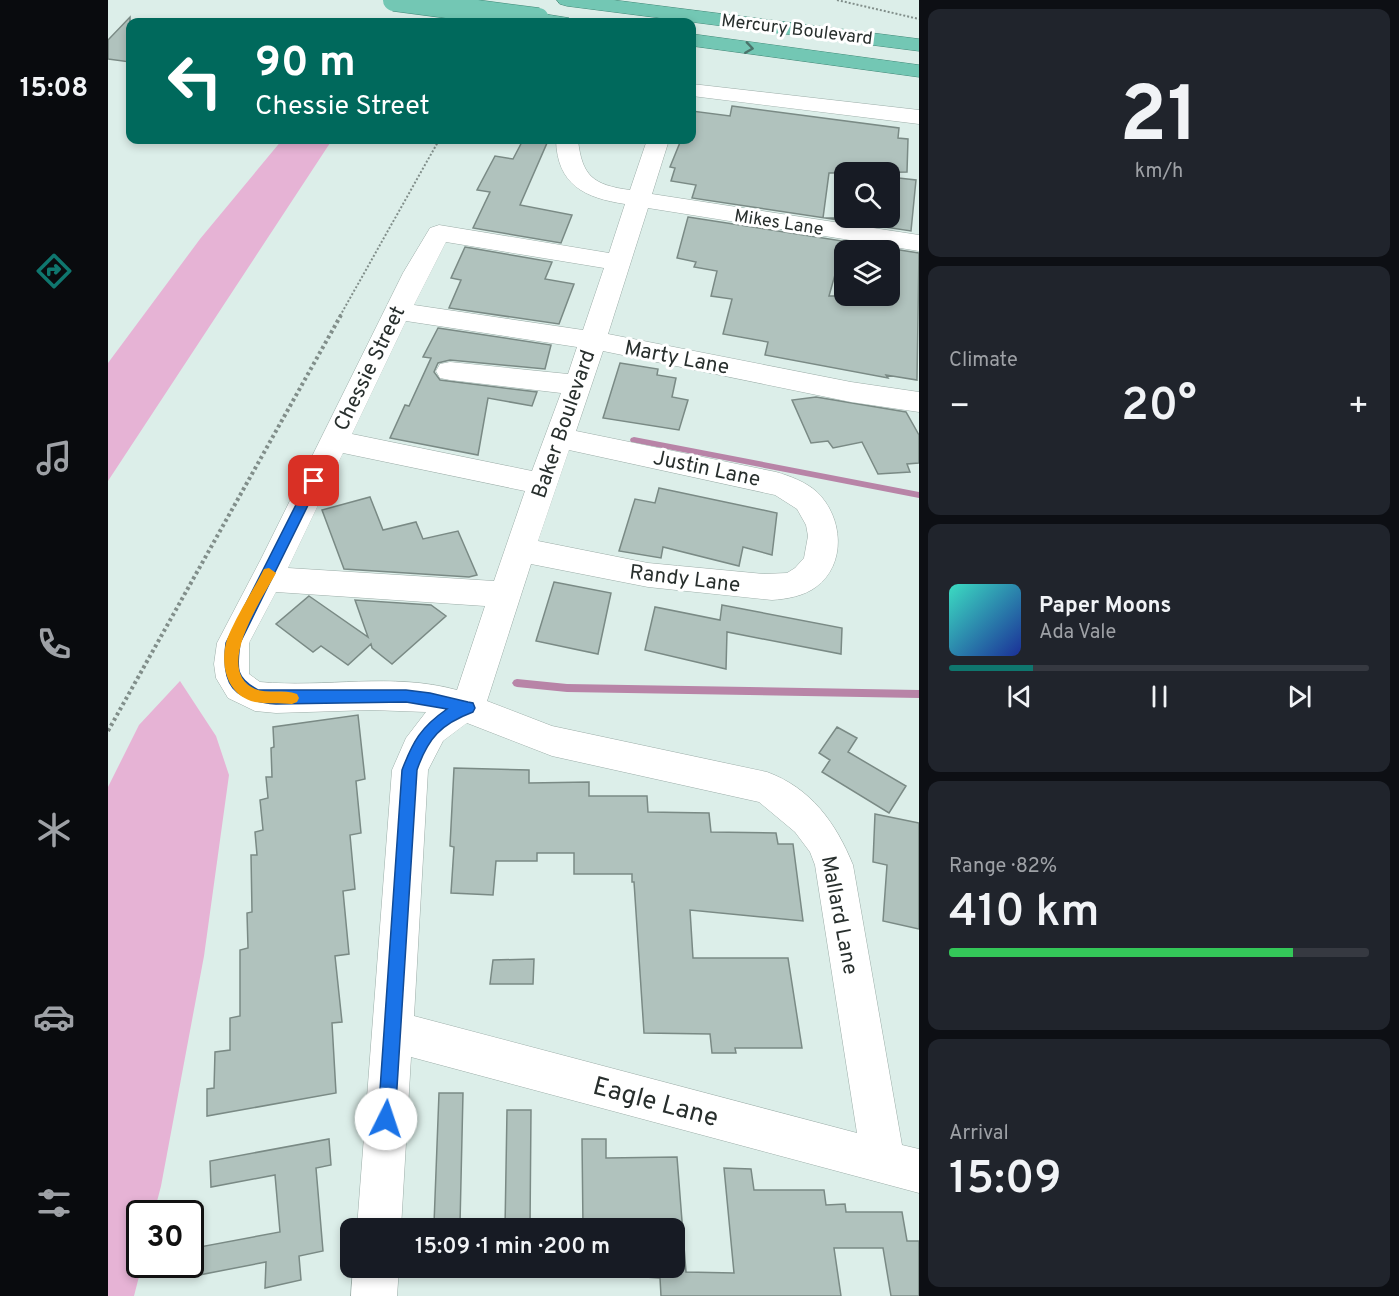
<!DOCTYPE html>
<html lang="en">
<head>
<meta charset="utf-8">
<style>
  body { margin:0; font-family:Overpass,sans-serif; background:#20242c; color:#f1f3f6; height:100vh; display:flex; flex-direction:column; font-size:22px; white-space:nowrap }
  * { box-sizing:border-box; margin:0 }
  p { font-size:20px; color:#9ea1a6 }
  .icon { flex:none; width:33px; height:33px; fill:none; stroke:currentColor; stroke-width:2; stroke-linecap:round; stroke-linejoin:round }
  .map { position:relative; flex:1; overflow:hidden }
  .sheet { display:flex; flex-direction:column; gap:9px; padding:9px; background:#0d0f14; width:480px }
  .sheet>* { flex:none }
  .top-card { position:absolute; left:18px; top:18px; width:570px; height:126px; border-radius:12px; box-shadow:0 3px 9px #0003; background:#00695c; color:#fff; overflow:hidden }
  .fabs { position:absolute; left:726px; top:162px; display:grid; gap:12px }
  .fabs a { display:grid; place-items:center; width:66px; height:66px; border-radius:12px; background:#171b24; box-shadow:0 3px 9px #0003; font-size:30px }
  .speed { position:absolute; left:18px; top:1200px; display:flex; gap:12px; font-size:30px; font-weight:700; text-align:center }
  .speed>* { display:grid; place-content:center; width:78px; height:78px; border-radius:50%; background:#171b24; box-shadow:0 3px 9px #0003; line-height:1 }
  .speed .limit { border:3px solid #111; border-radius:9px; background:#fff; color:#111 }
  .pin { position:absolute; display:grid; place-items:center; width:51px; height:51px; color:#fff; margin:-26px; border-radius:12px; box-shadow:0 3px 9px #0006 }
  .me { position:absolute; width:66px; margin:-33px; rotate:4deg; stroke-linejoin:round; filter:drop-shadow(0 0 4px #0008) }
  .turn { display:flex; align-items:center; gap:21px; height:126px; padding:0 30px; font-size:27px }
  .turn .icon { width:78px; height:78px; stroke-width:2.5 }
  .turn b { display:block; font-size:42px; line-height:51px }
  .big { font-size:45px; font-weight:600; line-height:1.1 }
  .sheet .tile { flex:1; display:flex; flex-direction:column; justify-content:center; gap:9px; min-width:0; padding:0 21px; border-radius:12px; background:#20242c }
  .sheet .dial { align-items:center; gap:0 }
  .dial b { font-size:78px; line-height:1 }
  .song { display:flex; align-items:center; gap:18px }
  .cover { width:72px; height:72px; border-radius:9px; background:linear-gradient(135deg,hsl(170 70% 55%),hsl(230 70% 35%)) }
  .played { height:6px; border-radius:3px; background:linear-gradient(90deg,#0f766e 20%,#363941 20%) }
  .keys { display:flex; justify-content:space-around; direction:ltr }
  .heat { display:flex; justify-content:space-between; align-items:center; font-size:33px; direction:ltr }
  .charge { height:9px; border-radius:4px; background:linear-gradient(90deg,#34c759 82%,#363941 0) }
  .trip { position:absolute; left:232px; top:1218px; width:345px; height:60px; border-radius:12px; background:#171b24; box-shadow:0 3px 9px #0003; font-weight:600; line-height:60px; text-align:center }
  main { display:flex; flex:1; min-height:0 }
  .tab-bar { display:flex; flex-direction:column; width:108px; justify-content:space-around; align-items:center; background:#090b0e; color:#9ea1a6 }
  .tab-bar .icon { width:42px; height:42px }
  .tab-bar .active { color:#0f766e }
  .tab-bar b { font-size:27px; color:#f1f3f6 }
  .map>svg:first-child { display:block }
  .green { fill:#e6b3d5 }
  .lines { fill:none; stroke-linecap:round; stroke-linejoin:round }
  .stream { fill:#b884a7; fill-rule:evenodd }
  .building { fill:#b0c2bd; stroke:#7a8a85; stroke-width:1.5; fill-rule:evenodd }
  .minor-casing { stroke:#9cada8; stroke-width:1 }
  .trunk-casing { stroke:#428978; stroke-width:1 }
  .path-far1 { stroke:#818e8a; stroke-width:2; stroke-dasharray:2 2; stroke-linecap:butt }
  .path { stroke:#818e8a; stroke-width:4; stroke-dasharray:3 3; stroke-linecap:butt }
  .minor { fill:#fff; fill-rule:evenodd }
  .trunk { fill:#73c7b4; fill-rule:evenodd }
  .trunk-bridge-casing { stroke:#428978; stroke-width:23; stroke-linecap:butt }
  .trunk-bridge { stroke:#73c7b4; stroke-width:22 }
  .oneway { stroke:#4a736a }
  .route { fill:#1a73e8; stroke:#114b97; stroke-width:1.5 }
  .slow { fill:#f59e0b }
  .labels { text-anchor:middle; stroke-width:6; stroke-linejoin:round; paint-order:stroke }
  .far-street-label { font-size:18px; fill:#282f2d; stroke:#fff }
  .street-label { font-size:21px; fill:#282f2d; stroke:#fff }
  .near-street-label { font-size:26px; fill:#282f2d; stroke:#fff }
</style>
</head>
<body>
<main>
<nav class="tab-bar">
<b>15:08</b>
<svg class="icon active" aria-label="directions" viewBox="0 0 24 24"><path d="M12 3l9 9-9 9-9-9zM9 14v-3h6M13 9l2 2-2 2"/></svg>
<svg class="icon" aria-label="music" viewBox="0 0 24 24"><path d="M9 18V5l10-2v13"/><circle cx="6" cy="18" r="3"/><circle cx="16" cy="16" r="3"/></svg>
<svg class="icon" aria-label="phone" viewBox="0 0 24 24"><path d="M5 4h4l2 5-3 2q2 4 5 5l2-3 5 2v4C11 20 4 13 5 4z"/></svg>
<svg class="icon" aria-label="climate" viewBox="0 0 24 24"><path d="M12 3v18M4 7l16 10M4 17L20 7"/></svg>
<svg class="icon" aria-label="car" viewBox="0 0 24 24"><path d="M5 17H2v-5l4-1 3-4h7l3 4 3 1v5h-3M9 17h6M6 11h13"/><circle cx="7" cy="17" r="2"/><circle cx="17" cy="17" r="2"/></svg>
<svg class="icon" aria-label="filters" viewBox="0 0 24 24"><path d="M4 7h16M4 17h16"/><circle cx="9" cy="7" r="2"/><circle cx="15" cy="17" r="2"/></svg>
</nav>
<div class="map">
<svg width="811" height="1296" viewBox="0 0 811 1296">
  <rect width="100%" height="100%" fill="#dceee9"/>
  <!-- green -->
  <path class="green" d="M 174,140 L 224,140 L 0,481 L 0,363 L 92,239 Z
    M 72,681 L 108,736 L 121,775 L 96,956 L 53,1186 L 46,1213 L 32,1214 L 32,1264 L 34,1265 L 26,1296 L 0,1296 L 0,787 L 31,725 Z"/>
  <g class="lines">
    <!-- stream -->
    <path class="stream" d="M 526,437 L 811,492 L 811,498 L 523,442 L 522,440 L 523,438 Z
      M 409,679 L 459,684 L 811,690 L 811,698 L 459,692 L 409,687 L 406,686 L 404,683 L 406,680 Z"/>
  </g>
  <!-- building -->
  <path class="building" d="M 22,17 L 22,62 L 0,59 L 0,40 Z
    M 624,106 L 791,128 L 790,138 L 800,139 L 799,172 L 721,173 L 715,218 L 782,218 L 782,177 L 808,180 L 803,231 L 584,198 L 588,185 L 563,181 L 567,168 L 562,167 L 573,140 L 584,140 L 584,111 L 622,116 Z
    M 415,140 L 439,143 L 412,205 L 464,215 L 453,243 L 365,228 L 382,192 L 369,190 L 387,156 L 405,159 Z
    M 580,217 L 811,253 L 809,380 L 778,375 L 780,378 L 657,355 L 660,342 L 615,334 L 624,299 L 603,296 L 609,271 L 586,267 L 588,262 L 569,258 ZM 734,250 L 782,250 L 782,277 L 790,277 L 788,296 L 721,296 Z
    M 357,247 L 444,262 L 437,279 L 466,284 L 451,324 L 341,308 L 353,280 L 343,278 Z
    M 330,328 L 443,345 L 437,369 L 342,360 L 330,363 L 326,372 L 332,380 L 429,392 L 424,406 L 380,398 L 370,455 L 282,438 L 297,405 L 301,406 L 323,358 L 315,357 Z
    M 512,363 L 550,369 L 549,375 L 568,378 L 564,397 L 580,400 L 571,430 L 495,418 Z
    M 708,397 L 798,412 L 811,435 L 811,463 L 799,464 L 802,472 L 770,474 L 754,442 L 725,448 L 720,441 L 703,443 L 684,400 Z
    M 551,488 L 669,513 L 664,555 L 635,547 L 631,566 L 555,547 L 553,558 L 511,551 L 527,499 L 547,503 Z
    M 262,497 L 275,530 L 308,522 L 315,539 L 350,531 L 369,575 L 361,577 L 236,569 L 214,510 Z
    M 446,582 L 503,593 L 490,654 L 428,641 Z
    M 201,596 L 260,637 L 247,600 L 323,605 L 338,616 L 284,664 L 264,648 L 263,644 L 240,665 L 213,646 L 205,652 L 168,624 Z
    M 614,605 L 734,628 L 733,654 L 619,632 L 618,669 L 537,650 L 547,607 L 612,620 Z
    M 250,715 L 257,779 L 248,781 L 253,833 L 242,835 L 247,889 L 235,891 L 241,954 L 227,956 L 234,1022 L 224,1023 L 228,1093 L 99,1116 L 99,1089 L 106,1088 L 107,1052 L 122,1050 L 122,1018 L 132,1016 L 132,950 L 140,948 L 139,913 L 144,912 L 143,855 L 149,855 L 147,832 L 155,830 L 152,800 L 160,798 L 158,777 L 164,777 L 163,748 L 166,747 L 165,727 Z
    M 729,727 L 749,738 L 740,752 L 798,786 L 781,813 L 714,772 L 722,760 L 711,753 Z
    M 346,768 L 421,770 L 421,783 L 481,782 L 481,796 L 539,796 L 540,812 L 601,813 L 603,832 L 668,833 L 670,844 L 685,844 L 695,921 L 582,910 L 585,958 L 680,958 L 694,1048 L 627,1048 L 628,1053 L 604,1053 L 602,1034 L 536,1033 L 526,882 L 524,882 L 524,874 L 466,874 L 466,853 L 429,853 L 429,861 L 388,861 L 385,895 L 343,893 L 346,847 L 342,846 Z
    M 767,814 L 811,823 L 811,929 L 775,921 L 779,865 L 765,862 Z
    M 426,959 L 425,984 L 382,984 L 385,960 Z
    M 331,1093 L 355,1093 L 352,1224 L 326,1224 Z
    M 399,1110 L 423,1110 L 422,1228 L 397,1228 Z
    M 221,1139 L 223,1165 L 208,1168 L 215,1251 L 191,1256 L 193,1280 L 157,1288 L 158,1262 L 86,1276 L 86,1248 L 172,1232 L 167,1175 L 103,1187 L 102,1161 Z
    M 474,1139 L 498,1139 L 498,1158 L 569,1157 L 578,1272 L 626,1273 L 616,1168 L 643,1169 L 646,1190 L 716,1190 L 718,1205 L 737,1204 L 738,1212 L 794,1212 L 799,1241 L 811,1241 L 811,1296 L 783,1296 L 775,1248 L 726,1248 L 733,1296 L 553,1296 L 552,1278 L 475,1273 L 475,1268 L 567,1268 L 567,1228 L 475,1228 Z"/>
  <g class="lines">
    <!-- minor casing -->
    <g class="minor-casing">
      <path id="minor" d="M 584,84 L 811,110 L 811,124 L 584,96 Z
        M 448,140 L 470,140 C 474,176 485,185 522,190 L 539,140 L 561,140 L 544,194 L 811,235 L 811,251 L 540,208 L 500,334 L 743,382 L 811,392 L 811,412 L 743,402 L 495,351 L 468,431 L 668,472 C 682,476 698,482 709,492 C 735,517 739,564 708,587 C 696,596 679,599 664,600 L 540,587 L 423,564 L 379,701 L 444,726 L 659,772 C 703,788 728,823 745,865 L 794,1145 L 811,1149 L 811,1193 L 303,1057 L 293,1228 L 249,1228 L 284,770 L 298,738 L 318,712 L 263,710 L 168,713 L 147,711 L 120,698 L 108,678 L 106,664 L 109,643 L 153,559 L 295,273 L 322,228 L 331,225 L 501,253 L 517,204 C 477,198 449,185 448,140 ZM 338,242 L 496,268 L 475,330 L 306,305 ZM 298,321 L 469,347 L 460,374 L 342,362 L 332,364 L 328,371 L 332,378 L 342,380 L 453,393 L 424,471 L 244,434 ZM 461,450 L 667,495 L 689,509 L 698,525 L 700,536 L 696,558 L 687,568 L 679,573 L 656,574 L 540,563 L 430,541 ZM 235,453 L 417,491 L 386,581 L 180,568 ZM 168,592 L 377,606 L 349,690 C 284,672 218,688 152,682 L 141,674 L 141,643 ZM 359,723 L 444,756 L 651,802 L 687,832 L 702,852 L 707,865 L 749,1133 L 306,1016 L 320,770 L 335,741 Z
        M 245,1268 L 291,1268 L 289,1296 L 243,1296 Z"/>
    </g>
    <!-- trunk casing -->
    <g class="trunk-casing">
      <path id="trunk" d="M 449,0 L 505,0 L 811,39 L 811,51 L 459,6 L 452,4 Z
        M 430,13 L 461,18 L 464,22 L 422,22 L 420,19 L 423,15 Z
        M 584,34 L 811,65 L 811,77 L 584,46 Z"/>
    </g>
    <!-- path-far1 -->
    <path class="path-far1" d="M 729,0 L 811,19
      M 232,316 L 331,140"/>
    <!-- path -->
    <path class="path" d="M 0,731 L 233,315"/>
    <!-- minor -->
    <use href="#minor" class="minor"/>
    <!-- trunk -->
    <use href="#trunk" class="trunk"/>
    <!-- trunk-bridge casing -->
    <g class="trunk-bridge-casing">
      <path id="trunk-bridge" d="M 286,0 L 430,19"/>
    </g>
    <!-- trunk-bridge -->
    <use href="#trunk-bridge" class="trunk-bridge"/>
  </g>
  <!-- one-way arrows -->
  <defs><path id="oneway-chevron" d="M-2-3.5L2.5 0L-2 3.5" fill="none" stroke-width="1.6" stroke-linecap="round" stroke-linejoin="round" transform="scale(1.5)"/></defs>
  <use class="oneway" href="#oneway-chevron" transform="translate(641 48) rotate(8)"/>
  <!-- route -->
  <path class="route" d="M 206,477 L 212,481 L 132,643 C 129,667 126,677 150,690 L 298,690 L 322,693 L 360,702 L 365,703 L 367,708 L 365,712 C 333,724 320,738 309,770 L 287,1119 L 285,1125 L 278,1128 L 272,1125 L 270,1119 L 294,770 C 305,741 313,727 339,709 L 298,702 L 168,704 C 125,700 113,686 118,643 L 200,481 Z"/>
  <!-- slow -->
  <path class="slow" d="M 161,568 L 168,573 C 154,599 105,670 147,689 C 159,694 176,689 189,694 L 191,698 L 189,702 L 184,704 C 172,703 158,704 147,702 C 120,696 112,667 118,643 C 124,623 146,589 156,569 Z"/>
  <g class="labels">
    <!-- far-street labels -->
    <g class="far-street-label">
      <text transform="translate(689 29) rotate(7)" y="6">Mercury Boulevard</text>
      <text transform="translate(671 222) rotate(9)" y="6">Mikes Lane</text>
    </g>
    <!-- street labels -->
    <g class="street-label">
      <text transform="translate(569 357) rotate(11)" y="7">Marty Lane</text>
      <text transform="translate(261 368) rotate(-64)" y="7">Chessie Street</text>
      <text transform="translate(455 424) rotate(-71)" y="7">Baker Boulevard</text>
      <text transform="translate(599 468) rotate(12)" y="7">Justin Lane</text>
      <text transform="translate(577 578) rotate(7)" y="7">Randy Lane</text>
      <text transform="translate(732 915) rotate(79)" y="7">Mallard Lane</text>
    </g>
    <!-- near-street labels -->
    <g class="near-street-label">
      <text transform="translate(548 1101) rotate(15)" y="9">Eagle Lane</text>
    </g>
  </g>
</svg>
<div class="fabs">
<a><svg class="icon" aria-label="search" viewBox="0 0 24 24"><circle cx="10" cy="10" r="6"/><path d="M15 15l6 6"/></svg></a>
<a><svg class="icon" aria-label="layers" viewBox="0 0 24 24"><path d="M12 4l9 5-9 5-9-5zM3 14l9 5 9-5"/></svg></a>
</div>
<div class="speed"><div class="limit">30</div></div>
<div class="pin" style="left:206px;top:481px;background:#d93025"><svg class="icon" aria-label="arrive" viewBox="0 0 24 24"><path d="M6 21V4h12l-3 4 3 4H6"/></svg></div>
<svg class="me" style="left:278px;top:1119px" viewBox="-20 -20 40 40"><circle r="19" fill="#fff"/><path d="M0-13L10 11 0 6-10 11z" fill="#1a73e8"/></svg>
<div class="trip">15:09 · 1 min · 200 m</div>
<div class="top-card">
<div class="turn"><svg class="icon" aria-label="left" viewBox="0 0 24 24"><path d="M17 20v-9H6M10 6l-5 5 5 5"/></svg><div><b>90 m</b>Chessie Street</div></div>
</div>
</div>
<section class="sheet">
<div class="tile dial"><b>21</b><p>km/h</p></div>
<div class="tile"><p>Climate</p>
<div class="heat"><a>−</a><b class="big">20°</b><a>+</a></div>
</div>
<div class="tile">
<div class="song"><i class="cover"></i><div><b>Paper Moons</b><p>Ada Vale</p></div></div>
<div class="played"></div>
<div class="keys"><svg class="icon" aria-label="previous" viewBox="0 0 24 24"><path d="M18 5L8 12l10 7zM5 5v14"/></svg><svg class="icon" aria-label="pause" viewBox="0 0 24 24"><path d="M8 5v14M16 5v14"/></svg><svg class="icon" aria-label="next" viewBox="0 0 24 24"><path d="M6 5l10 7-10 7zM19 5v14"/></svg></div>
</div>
<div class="tile"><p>Range · 82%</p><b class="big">410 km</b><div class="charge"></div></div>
<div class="tile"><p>Arrival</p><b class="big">15:09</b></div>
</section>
</main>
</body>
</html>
